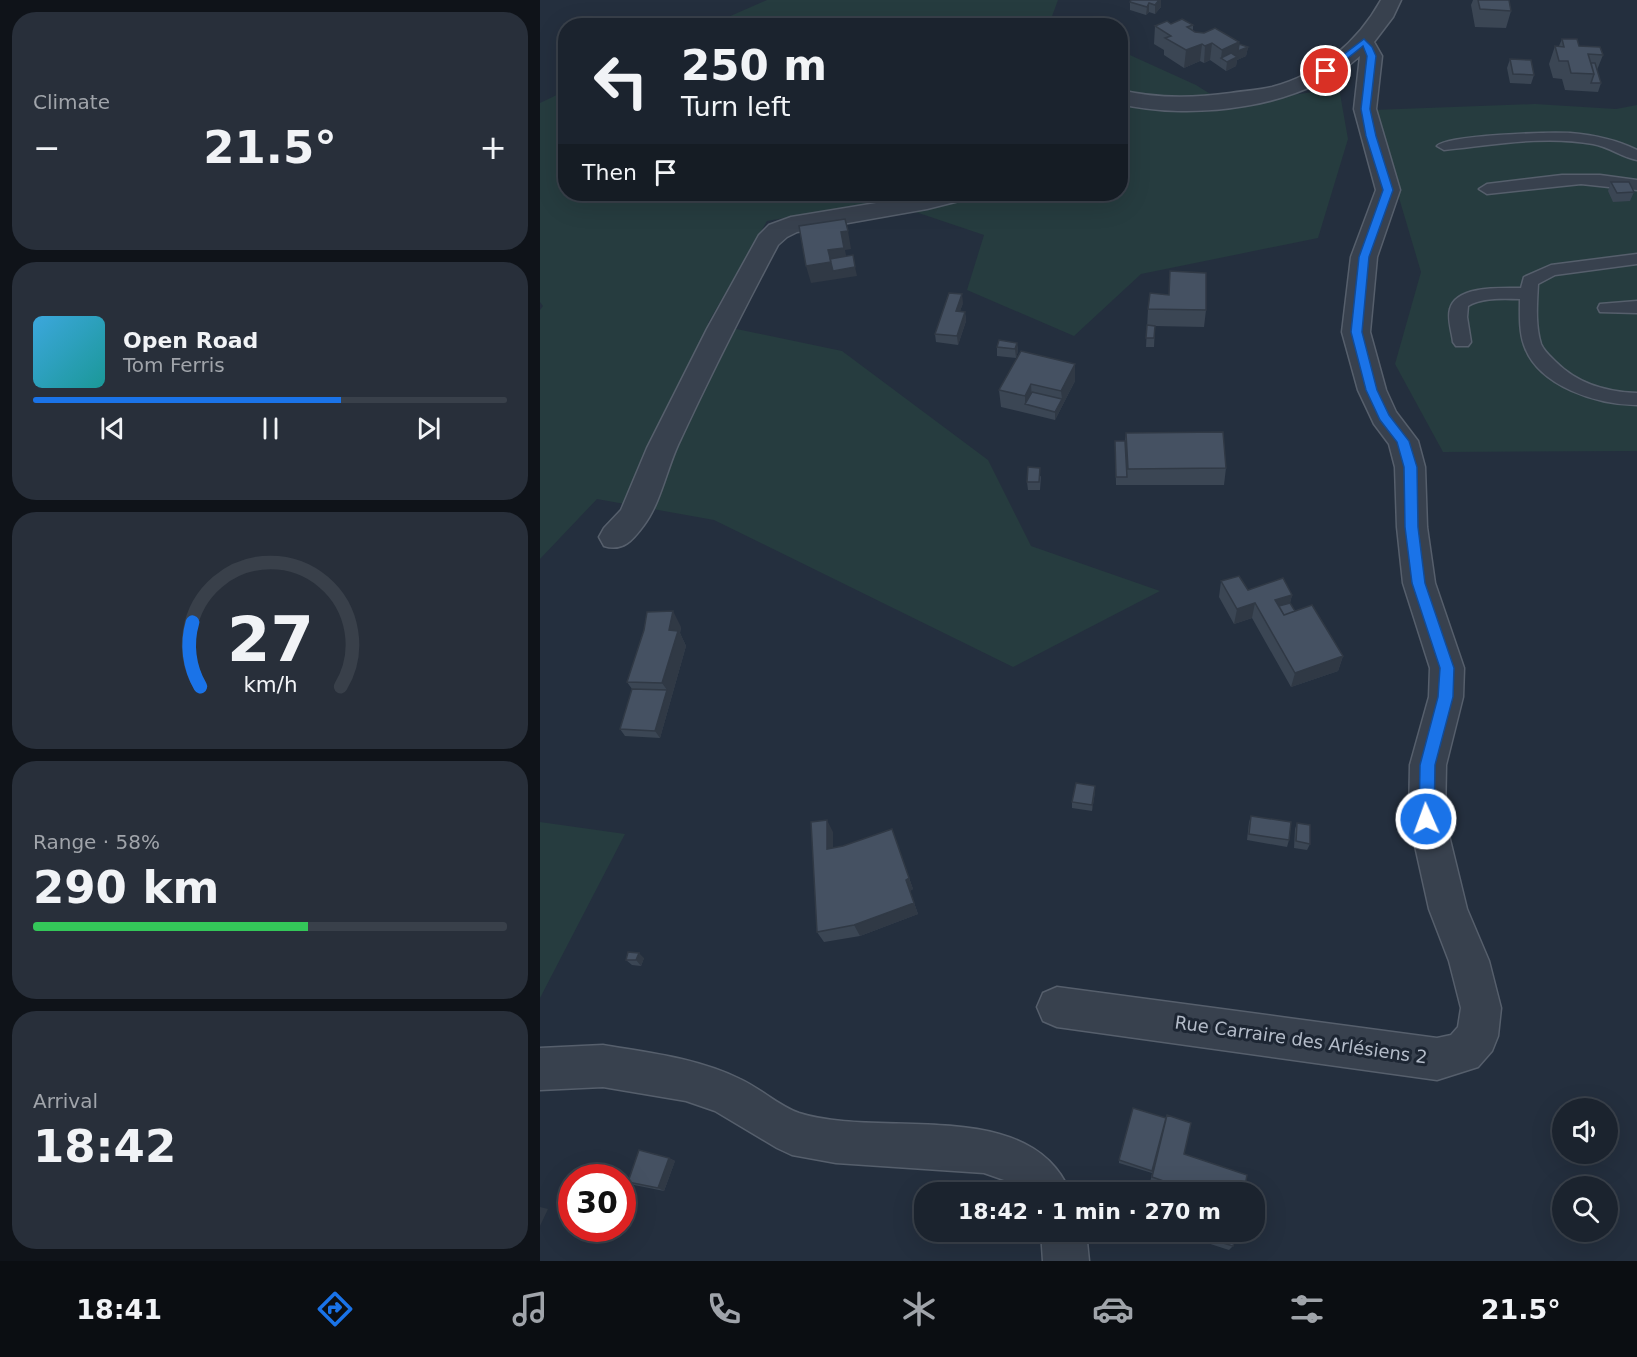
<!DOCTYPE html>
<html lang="en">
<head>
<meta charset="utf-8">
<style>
  body { margin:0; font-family:"DejaVu Sans",sans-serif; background:#282f3a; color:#f1f3f6; height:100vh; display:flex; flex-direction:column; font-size:22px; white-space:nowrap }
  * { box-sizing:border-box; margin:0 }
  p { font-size:20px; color:#a0a4aa }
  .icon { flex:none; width:33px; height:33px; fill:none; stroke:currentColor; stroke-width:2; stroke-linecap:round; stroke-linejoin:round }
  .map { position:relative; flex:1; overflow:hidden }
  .details { display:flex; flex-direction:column; gap:12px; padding:12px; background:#0f1319; width:540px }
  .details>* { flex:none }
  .hud { position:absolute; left:18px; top:18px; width:570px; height:183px; border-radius:24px; box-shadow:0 6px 24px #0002,0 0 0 2px #39404a; background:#1b232e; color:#f1f3f6; overflow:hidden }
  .buttons { position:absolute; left:1012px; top:1098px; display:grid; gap:12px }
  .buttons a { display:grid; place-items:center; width:66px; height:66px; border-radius:50%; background:#1b232e; box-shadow:0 6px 24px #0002,0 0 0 2px #39404a; font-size:30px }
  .speed { position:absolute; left:18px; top:1164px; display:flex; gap:12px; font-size:30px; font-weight:700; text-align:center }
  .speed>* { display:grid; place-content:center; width:78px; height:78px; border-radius:50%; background:#1b232e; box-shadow:0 6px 24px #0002,0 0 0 2px #39404a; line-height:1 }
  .speed .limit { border:9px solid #d22; background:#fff; color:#111 }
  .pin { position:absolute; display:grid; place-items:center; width:51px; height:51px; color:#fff; margin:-26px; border:3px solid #fff; border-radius:50%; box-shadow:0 2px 6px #0007 }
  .me { position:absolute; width:66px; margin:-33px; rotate:358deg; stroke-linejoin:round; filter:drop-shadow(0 0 4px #0008) }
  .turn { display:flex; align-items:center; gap:21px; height:126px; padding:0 24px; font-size:27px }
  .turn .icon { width:78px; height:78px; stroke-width:2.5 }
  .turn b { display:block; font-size:42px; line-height:51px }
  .then { display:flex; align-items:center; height:57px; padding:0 24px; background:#0003; gap:12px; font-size:22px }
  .big { font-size:45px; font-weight:800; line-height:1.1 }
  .details .widget { flex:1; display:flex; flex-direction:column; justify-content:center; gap:9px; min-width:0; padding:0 21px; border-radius:24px; background:#282f3a }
  .details .dial { align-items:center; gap:0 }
  .dial svg { height:156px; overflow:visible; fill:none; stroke:#39404a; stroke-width:7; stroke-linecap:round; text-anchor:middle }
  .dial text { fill:#f1f3f6; stroke:none }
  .song { display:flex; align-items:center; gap:18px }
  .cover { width:72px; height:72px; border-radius:9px; background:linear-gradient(135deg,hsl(200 70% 55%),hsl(180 70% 35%)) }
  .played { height:6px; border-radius:3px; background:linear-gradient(90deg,#1a73e8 65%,#39404a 65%) }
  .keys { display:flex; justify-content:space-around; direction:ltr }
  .heat { display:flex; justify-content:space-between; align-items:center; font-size:33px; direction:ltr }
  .charge { height:9px; border-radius:4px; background:linear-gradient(90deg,#34c759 58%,#39404a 0) }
  .trip { position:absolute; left:374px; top:1182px; width:351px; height:60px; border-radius:24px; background:#1b232e; box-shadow:0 6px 24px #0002,0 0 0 2px #39404a; font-weight:800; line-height:60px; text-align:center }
  .tab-bar { display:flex; height:96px; justify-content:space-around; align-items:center; background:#0b0e12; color:#a0a4aa }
  .tab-bar .icon { width:42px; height:42px }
  .tab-bar .on { color:#1a73e8 }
  .tab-bar b { font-size:27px; color:#f1f3f6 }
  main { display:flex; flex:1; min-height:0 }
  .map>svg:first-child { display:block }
  .green { fill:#263c3f }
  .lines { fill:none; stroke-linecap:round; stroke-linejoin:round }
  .lane-casing { stroke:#565f6c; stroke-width:3 }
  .street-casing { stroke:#565f6c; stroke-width:3 }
  .lane { fill:#38414e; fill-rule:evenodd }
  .street { fill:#38414e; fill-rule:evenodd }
  .wall { fill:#3b4654 }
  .shaded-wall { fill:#303945 }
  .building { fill:#455162; stroke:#303945; stroke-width:1.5 }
  .route { fill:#1a73e8; stroke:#114b97; stroke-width:1.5 }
  .labels { text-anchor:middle; stroke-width:6; stroke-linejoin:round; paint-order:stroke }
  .street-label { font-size:18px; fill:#b4bcc9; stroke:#1d2633 }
</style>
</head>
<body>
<main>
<section class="details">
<div class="widget"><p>Climate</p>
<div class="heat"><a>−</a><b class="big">21.5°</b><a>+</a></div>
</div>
<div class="widget">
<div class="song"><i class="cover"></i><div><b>Open Road</b><p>Tom Ferris</p></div></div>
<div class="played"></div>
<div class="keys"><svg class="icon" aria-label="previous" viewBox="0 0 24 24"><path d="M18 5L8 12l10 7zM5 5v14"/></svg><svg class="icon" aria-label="pause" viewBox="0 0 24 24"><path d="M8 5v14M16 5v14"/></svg><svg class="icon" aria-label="next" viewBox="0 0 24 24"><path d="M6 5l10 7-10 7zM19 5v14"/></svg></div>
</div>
<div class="widget dial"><svg viewBox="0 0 100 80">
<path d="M14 69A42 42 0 1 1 86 69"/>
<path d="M14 69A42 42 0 0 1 10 36" stroke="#1a73e8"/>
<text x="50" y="56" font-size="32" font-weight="700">27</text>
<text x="50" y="72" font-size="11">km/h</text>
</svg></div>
<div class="widget"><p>Range · 58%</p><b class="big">290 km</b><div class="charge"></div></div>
<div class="widget"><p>Arrival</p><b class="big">18:42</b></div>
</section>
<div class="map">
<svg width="1097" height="1261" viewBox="0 0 1097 1261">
  <rect width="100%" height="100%" fill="#242f3e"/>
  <!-- green -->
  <path class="green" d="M 227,0 L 518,0 L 511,19 L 524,25 L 170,25 Z
    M 581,51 L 656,85 L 688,105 L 799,88 L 808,139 L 778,238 L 601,274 L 534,336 L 427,290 L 444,235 L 343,201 L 227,221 L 168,323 L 302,351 L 448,460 L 491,546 L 620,591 L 473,667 L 174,520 L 57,499 L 0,559 L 0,310 L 3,306 L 0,302 L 0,103 L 25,91 L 26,194 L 580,194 Z
    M 995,104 L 1076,109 L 1097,105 L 1097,451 L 903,452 L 855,364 L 881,272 L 833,110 Z
    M 0,822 L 85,834 L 0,998 Z"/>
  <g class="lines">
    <!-- lane casing -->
    <g class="lane-casing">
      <path id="lane" d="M 1030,133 C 1053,135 1075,139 1097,150 L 1097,160 C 1082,157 1069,147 1053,144 C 1004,135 953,145 904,150 L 897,146 C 907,135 1009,132 1030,133 Z
        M 1022,175 L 1060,175 L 1097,180 L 1097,190 L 1041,184 L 947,194 L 939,189 L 947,184 Z
        M 1097,254 L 1097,264 L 1015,275 L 998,284 C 997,303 995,325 1001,344 C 1004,351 1011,357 1016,362 C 1038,384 1067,392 1097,393 L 1097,405 C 1059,405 998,387 984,345 C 979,331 980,314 980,299 C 963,299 943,297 928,306 L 927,317 L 931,342 L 928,346 L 916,346 L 913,342 C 912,332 907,319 910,309 C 916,285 962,288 981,288 L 984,277 L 1011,265 Z
        M 1097,301 L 1097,313 L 1060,312 L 1058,308 L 1060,304 Z"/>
    </g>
    <!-- street casing -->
    <g class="street-casing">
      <path id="street" d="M 841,0 L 861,0 L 853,17 L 834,42 L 842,56 L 836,109 L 860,190 L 837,257 L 830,332 L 846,390 L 856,412 L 878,441 L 885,467 L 887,527 L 895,583 L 924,668 L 923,697 L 906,765 L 905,819 L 927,909 L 949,961 L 961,1008 L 958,1036 L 952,1051 L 938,1067 L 897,1080 L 517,1027 L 503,1021 L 497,1007 L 503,993 L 517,987 L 897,1038 L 911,1035 L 918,1027 L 921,1008 L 909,961 L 889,909 L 869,819 L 870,765 L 889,697 L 890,668 L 863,583 L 857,527 L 855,467 L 849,444 L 834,424 L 818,390 L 802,332 L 811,257 L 836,190 L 814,109 L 820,56 C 762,108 655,121 580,104 L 580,90 C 617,99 654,98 691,93 C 704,91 719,90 732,87 C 779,75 818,42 841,0 Z
        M 391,194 L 430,194 L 427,199 L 387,209 L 257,232 L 247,237 L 238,245 C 203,311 169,378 138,445 C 127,469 120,504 104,525 C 93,540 83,552 64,546 L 59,537 L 64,528 L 81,510 L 107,448 L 167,329 L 219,235 L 229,225 L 251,217 Z
        M 63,1045 C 110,1053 157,1058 200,1079 C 220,1088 239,1106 259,1113 C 340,1139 490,1095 530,1192 L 478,1192 L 467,1181 L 444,1173 L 296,1163 L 252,1155 L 237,1148 L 175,1111 L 146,1101 L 63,1087 L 0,1090 L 0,1048 Z
        M 501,1232 L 546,1232 L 549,1261 L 503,1261 Z"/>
    </g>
    <!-- lane -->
    <use href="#lane" class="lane"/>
    <!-- street -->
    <use href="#street" class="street"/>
  </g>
  <!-- wall -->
  <path class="wall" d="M 591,0 L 621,0 L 621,7 L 615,14 L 609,12 L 606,15 L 590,10 L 590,2 Z
    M 933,0 L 969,0 L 971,11 L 966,28 L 935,27 L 931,5 Z
    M 631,24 L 653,25 L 653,31 L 655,32 L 699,42 L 699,44 L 708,47 L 706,56 L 697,60 L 696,66 L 686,71 L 670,60 L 664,63 L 660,61 L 644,68 L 624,55 L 624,50 L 614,44 L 615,26 Z
    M 1022,39 L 1039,46 L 1063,55 L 1057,70 L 1061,83 L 1058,92 L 1025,90 L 1022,79 L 1013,78 L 1009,64 L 1015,46 L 1019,46 Z
    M 970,59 L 994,75 L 991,84 L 970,83 L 967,68 Z
    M 1071,182 L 1094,192 L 1090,201 L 1073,202 L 1068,191 Z
    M 423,303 L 420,311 L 425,312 L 426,321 L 418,345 L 396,342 L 395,334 Z
    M 608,309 L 666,310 L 664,327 L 615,326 L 614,347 L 606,347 Z
    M 477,343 L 478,351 L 476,358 L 457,356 L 457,347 Z
    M 535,364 L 535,381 L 515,420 L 461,407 L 459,390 Z
    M 586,433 L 686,468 L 684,485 L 576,485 L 575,441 L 585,441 Z
    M 501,476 L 500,490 L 488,490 L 487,482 Z
    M 681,581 L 708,590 L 752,595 L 750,603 L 755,611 L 803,656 L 798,671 L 751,687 L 712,618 L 694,624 L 679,597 Z
    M 141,627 L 140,633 L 146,646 L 120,738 L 85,736 L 80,729 L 92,689 L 87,682 Z
    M 555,792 L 552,811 L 532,808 L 532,802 Z
    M 711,816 L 749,840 L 747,847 L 707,840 L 709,822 Z
    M 757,823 L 770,844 L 767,850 L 754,848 L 755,829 Z
    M 352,829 L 373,889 L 370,891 L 378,914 L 320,936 L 284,942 L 277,932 L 293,832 L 293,848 L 303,846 Z
    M 104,958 L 101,966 L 92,965 L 86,960 Z
    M 644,1154 L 704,1192 L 632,1192 L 633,1190 L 610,1183 L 612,1173 L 579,1163 L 579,1160 Z
    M 129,1158 L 135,1161 L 124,1191 L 94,1185 L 88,1182 Z
    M 633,1232 L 696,1232 L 693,1246 L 689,1250 Z"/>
  <!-- shaded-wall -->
  <path class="shaded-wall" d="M 619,0 L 621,0 L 621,7 L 615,14 L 615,5 Z
    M 609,3 L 609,12 L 606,15 L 607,7 Z
    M 699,42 L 698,51 L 708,47 L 706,56 L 697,60 L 696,66 L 686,71 L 687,62 L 681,58 L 680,67 L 682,50 Z
    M 672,43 L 670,60 L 664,63 L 665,46 Z
    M 662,44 L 660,61 L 644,68 L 646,50 Z
    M 308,231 L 311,249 L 305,250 L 308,265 L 315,267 L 317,276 L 271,283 L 266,266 L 288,250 L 301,232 Z
    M 422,294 L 423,303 L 417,320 L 416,311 Z
    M 425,312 L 426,321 L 418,345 L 417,336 Z
    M 477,343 L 478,351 L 476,358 L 475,349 Z
    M 535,364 L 535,381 L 515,420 L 515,412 L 522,399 L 521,391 Z
    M 491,384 L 492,401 L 485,404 L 485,396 Z
    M 752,595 L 748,610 L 737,614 L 735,600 Z
    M 715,603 L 712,618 L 694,624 L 697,609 Z
    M 133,611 L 141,627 L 140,633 L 146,646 L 120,738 L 115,731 L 127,690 L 122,683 L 129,630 Z
    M 803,656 L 798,671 L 751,687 L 755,673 Z
    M 555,786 L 555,792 L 552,811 L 552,805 Z
    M 287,820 L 293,832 L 293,861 L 287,849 Z
    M 369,878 L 373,889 L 370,891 L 378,914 L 320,936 L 314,925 L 366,880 Z
    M 99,953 L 104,958 L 101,966 L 96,960 Z
    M 129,1158 L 135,1161 L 124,1191 L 118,1188 Z
    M 0,1207 L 8,1209 L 0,1226 Z"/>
  <!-- building -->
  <path class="building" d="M 591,0 L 619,0 L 615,5 L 609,3 L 607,7 L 590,2 Z
    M 938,0 L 969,0 L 971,11 L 940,9 Z
    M 642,19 L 653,25 L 647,27 L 655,32 L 664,33 L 675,28 L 699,42 L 682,50 L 672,43 L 665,46 L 662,44 L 646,50 L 625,38 L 631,36 L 615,26 L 627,21 L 631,24 Z
    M 1022,39 L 1037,39 L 1039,46 L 1060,47 L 1063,55 L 1048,54 L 1054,74 L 1031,73 L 1028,61 L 1019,61 L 1015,46 L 1024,47 Z
    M 699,44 L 708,47 L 698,51 Z
    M 691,53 L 697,57 L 687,62 L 681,58 Z
    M 970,59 L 991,60 L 994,75 L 973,74 Z
    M 1051,63 L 1055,63 L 1061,83 L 1051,83 L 1054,74 Z
    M 1071,182 L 1089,182 L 1094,192 L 1077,193 Z
    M 305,219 L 308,231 L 301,232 L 304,248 L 288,250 L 291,262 L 266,266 L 259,226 Z
    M 313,255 L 315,267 L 293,271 L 290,259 Z
    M 630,271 L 666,273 L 666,310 L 608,309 L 610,293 L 629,295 Z
    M 409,293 L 422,294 L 416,311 L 425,312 L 417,336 L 395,334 Z
    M 607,325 L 615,326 L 614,338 L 606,338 Z
    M 459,340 L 477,343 L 475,349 L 457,347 Z
    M 481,351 L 535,364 L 521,391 L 491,384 L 485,396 L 459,390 Z
    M 492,392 L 522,399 L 515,412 L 485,404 Z
    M 683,432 L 686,468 L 588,469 L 586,433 Z
    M 575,441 L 585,441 L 587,477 L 576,477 Z
    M 488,467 L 500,468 L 499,482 L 487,482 Z
    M 699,576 L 708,590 L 743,578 L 752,595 L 735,600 L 744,615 L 772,605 L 803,656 L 755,673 L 715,603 L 697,609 L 681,581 Z
    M 750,603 L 755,611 L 744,615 L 739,606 Z
    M 133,611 L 129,630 L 138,631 L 122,683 L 87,682 L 104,630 L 107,612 Z
    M 92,689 L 127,690 L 115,731 L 80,729 Z
    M 536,783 L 555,786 L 552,805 L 532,802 Z
    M 711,816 L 751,822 L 749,840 L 709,834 Z
    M 287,820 L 287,849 L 303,846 L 352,829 L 369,878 L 366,880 L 374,903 L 314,925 L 277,932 L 271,822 Z
    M 757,823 L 770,825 L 770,844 L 756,841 Z
    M 88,952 L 99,953 L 96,960 L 86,960 Z
    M 593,1108 L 626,1118 L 612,1171 L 579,1160 Z
    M 627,1115 L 651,1123 L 644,1154 L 707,1175 L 704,1192 L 633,1192 L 635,1185 L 612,1177 Z
    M 99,1150 L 129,1158 L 118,1188 L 88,1182 Z
    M 648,1232 L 696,1232 L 693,1246 Z"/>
  <!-- route -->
  <path class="route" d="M 824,39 L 832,47 L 836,56 L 830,109 L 836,136 L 853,190 L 829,257 L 822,332 L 837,390 L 849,415 L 869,441 L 877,467 L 878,527 L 885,583 L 914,668 L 913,697 L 895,765 L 894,819 L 892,824 L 886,826 L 881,824 L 879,819 L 880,765 L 898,697 L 900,668 L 872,583 L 865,527 L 864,467 L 857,442 L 840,420 L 826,390 L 811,332 L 819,257 L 843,190 L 826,136 L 821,109 L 827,56 L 823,46 L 789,73 L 782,71 Z"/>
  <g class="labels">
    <!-- street labels -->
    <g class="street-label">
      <text transform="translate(761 1040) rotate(8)" y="6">Rue Carraire des Arlésiens 2</text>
    </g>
  </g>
</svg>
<div class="buttons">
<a><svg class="icon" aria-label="sound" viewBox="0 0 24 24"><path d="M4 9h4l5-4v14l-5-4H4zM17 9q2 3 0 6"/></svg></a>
<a><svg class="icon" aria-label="search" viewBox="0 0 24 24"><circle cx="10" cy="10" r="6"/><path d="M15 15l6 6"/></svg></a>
</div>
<div class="speed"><div class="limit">30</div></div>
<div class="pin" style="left:786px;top:71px;background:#d93025"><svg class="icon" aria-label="arrive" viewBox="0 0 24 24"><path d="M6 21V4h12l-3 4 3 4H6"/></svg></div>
<svg class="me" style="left:886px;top:819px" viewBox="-20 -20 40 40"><circle r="17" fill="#1a73e8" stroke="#fff" stroke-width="3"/><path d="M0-11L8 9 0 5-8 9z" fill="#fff"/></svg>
<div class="trip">18:42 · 1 min · 270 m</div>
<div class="hud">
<div class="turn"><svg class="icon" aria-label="left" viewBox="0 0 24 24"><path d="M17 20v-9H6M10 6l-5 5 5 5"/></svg><div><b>250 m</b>Turn left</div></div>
<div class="then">Then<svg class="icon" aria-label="arrive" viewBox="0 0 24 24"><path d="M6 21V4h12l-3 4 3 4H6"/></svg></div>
</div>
</div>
</main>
<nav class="tab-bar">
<b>18:41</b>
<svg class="icon on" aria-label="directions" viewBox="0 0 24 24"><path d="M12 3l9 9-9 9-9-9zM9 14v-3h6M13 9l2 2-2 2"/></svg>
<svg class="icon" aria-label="music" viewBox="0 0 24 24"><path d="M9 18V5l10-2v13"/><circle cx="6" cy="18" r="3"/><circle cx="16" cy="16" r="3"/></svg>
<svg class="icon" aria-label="phone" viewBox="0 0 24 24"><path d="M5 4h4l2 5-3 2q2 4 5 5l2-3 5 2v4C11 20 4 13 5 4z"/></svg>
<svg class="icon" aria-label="climate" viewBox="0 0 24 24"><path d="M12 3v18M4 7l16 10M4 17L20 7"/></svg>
<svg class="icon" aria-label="car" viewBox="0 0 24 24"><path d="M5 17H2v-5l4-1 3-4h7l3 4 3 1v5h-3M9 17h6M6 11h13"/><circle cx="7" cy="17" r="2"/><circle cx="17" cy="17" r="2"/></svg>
<svg class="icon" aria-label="filters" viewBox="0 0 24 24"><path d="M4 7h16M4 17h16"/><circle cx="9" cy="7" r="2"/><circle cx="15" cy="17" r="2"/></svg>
<b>21.5°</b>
</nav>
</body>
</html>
